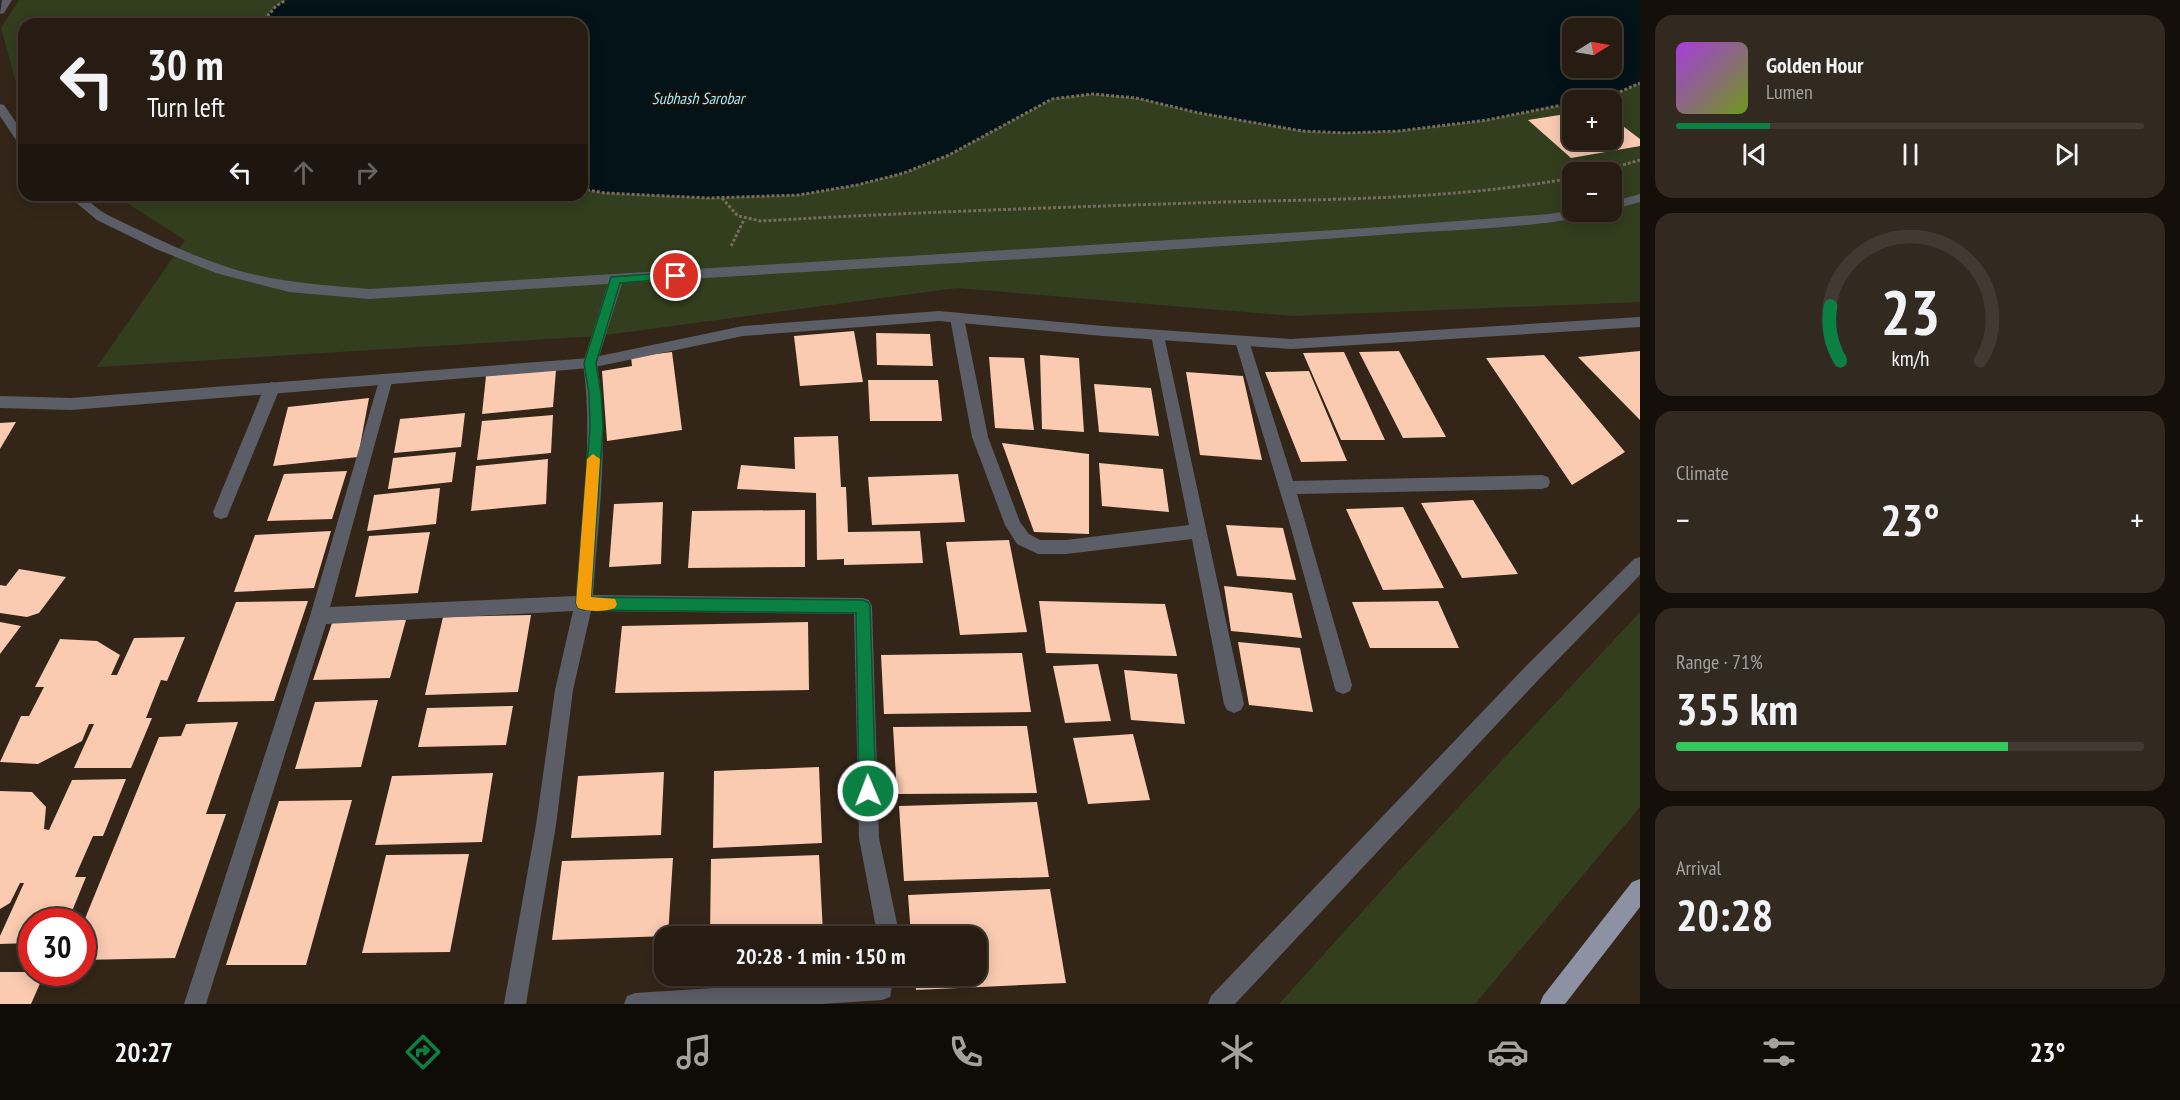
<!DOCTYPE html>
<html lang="en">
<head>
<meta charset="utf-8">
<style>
  body { margin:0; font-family:"PT Sans Narrow",sans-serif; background:#322920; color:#f1f3f6; height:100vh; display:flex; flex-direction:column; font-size:22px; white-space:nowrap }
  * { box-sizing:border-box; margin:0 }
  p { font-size:20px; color:#a4a19f }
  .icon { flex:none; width:33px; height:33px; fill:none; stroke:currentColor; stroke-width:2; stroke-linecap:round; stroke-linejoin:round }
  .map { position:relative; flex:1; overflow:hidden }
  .panel { display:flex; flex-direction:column; gap:15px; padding:15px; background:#150f0a; width:540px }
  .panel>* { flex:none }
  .hud { position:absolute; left:18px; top:18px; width:570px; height:183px; border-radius:18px; box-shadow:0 3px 15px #0003,0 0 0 2px #423a32; background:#261c12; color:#f1f3f6; overflow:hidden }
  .needle { width:39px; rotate:79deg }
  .controls { position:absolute; left:1562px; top:18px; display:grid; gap:12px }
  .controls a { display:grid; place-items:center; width:60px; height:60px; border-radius:12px; background:#261c12; box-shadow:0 3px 15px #0003,0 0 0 2px #423a32; font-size:30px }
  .speed { position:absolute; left:18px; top:908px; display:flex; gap:12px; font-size:30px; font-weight:700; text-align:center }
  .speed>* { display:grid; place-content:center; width:78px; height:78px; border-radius:50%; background:#261c12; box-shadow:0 3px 15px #0003,0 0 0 2px #423a32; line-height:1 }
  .speed .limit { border:9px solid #d22; background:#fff; color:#111 }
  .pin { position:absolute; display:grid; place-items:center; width:51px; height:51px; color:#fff; margin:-26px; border:3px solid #fff; border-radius:50%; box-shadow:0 2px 6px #0007 }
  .me { position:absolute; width:66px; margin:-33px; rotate:359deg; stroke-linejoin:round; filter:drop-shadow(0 0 4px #0008) }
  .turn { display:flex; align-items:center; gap:21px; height:126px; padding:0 30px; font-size:27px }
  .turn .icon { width:78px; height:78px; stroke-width:2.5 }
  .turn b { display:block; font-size:42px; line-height:51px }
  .lanes { display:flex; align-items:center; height:57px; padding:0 30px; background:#0003; justify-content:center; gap:30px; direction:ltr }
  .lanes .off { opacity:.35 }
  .big { font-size:45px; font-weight:600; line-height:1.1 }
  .panel .tile { flex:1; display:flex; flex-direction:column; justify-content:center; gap:9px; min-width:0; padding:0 21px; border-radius:18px; background:#322920 }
  .panel .dial { align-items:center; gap:0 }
  .dial svg { height:156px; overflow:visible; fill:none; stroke:#423a32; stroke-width:7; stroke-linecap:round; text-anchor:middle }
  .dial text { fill:#f1f3f6; stroke:none }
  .song { display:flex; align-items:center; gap:18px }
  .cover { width:72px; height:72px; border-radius:9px; background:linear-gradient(135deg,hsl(280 70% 55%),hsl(80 70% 35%)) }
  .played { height:6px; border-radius:3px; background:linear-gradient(90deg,#0b8043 20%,#423a32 20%) }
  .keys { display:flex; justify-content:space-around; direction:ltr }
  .heat { display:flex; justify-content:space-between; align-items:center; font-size:33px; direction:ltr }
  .charge { height:9px; border-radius:4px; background:linear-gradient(90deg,#34c759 71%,#423a32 0) }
  .trip { position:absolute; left:654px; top:926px; width:333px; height:60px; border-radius:18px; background:#261c12; box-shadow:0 3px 15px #0003,0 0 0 2px #423a32; font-weight:600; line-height:60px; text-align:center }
  .tab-bar { display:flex; height:96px; justify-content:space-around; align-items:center; background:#0f0b07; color:#a4a19f }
  .tab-bar .icon { width:42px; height:42px }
  .tab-bar .on { color:#0b8043 }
  .tab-bar b { font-size:27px; color:#f1f3f6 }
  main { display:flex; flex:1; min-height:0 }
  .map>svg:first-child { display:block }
  .green { fill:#323e1e; fill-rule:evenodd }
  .water { fill:#031317; fill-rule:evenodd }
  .building { fill:#facab1 }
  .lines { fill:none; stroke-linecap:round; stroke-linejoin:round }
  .path { stroke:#766b5e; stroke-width:3; stroke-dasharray:3 2; stroke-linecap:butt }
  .service { fill:#5b5e67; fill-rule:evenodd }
  .minor { fill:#5b5e67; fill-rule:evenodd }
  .tertiary { fill:#5b5e67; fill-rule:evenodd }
  .primary { fill:#8c92a4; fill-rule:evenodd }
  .route { fill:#0b8043; stroke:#07532c; stroke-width:1.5 }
  .slow { fill:#f59e0b }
  .labels { text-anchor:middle; stroke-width:6; stroke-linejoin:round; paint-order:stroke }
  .far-water-label { font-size:16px; font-style:italic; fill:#a1eaf9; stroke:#16110a }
</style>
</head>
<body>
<main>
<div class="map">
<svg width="1640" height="1004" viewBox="0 0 1640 1004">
  <rect width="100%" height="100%" fill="#332618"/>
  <!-- green -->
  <path class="green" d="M 19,0 L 1640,0 L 1640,302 L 1293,316 L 957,288 L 598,336 L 97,367 L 185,240 L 114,195 L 582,195 L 582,24 L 24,24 L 24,111 L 1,28 ZM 1572,28 L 1611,28 L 1611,68 L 1572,68 ZM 1572,100 L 1611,100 L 1611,140 L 1572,140 ZM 1572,172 L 1611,172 L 1611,212 L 1572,212 Z
    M 1640,612 L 1640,807 L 1475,1004 L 1279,1004 L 1399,871 Z"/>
  <!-- water -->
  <path class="water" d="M 286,0 L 1640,0 L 1640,83 L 1610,96 L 1572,100 L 1572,103 L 1487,120 L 1399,131 L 1346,133 L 1302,131 L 1199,113 L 1136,98 L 1093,94 L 1052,99 L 949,155 L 904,173 L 857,185 L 799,195 L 708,198 L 605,193 L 582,189 L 582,24 L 261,24 L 276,6 ZM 1572,28 L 1611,28 L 1611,68 L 1572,68 Z"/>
  <!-- building -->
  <path class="building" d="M 1572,113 L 1572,140 L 1611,140 L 1611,117 L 1640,139 L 1640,146 L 1571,158 L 1528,120 Z
    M 854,331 L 863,382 L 800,386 L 794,336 Z
    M 876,333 L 930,334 L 933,366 L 877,365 Z
    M 1399,351 L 1446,437 L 1403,438 L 1359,352 Z
    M 1640,351 L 1640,420 L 1578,357 Z
    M 672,352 L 682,430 L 607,441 L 602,371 L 632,366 L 631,357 Z
    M 1344,352 L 1385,440 L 1341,440 L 1303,353 Z
    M 1040,355 L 1079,358 L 1084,432 L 1042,429 Z
    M 1544,355 L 1625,452 L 1572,485 L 1486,358 Z
    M 989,357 L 1024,358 L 1034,430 L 995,428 Z
    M 556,370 L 553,407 L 482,414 L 486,376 Z
    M 1309,371 L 1347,461 L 1301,462 L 1265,372 Z
    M 1186,372 L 1243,376 L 1262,460 L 1200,455 Z
    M 868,380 L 938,380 L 942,421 L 870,421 Z
    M 1094,384 L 1151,388 L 1159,436 L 1099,432 Z
    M 369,398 L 358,457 L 273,466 L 288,407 Z
    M 465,413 L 461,447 L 394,453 L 400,419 Z
    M 553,415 L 551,453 L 477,460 L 482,421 Z
    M 16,422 L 0,449 L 0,423 Z
    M 838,436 L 841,487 L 846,487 L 848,532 L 920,531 L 923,563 L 844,565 L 844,559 L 817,560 L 816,493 L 737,489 L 741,465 L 795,469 L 794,437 Z
    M 1002,443 L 1089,454 L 1089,534 L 1034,532 Z
    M 456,452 L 452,482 L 388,489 L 393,458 Z
    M 548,459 L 546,504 L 471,511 L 476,466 Z
    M 1099,463 L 1163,469 L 1169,512 L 1102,506 Z
    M 347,471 L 332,519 L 267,521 L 284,474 Z
    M 958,474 L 965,522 L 872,525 L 868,477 Z
    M 440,488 L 436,524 L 367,531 L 374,495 Z
    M 1473,500 L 1518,574 L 1462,578 L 1421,503 Z
    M 663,502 L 661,564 L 609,567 L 614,504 Z
    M 1403,507 L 1444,588 L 1383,590 L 1346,509 Z
    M 805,510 L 805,567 L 688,568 L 692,511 Z
    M 1226,525 L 1283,528 L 1296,580 L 1237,576 Z
    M 331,531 L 314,588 L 234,592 L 255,535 Z
    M 430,532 L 418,593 L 355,597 L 369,536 Z
    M 1009,540 L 1027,632 L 960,635 L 946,542 Z
    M 19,569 L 66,577 L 39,613 L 27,617 L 0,613 L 0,585 L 6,586 Z
    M 1224,586 L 1292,593 L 1302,638 L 1231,631 Z
    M 308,601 L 274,701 L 197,702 L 236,602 Z
    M 1039,601 L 1165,604 L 1177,656 L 1046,653 Z
    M 1438,601 L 1459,648 L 1370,648 L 1352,602 Z
    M 531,615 L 518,692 L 425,695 L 443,617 Z
    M 333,620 L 406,620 L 390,678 L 313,680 Z
    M 0,622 L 21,626 L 0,654 Z
    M 808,622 L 809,690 L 615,693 L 622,626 Z
    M 185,637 L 167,681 L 161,680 L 146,718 L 152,718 L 131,768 L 74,768 L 94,724 L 89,724 L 82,741 L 38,764 L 0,762 L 21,716 L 29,716 L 44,687 L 35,687 L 60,639 L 97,641 L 120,655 L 111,675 L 117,675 L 134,638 Z
    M 1238,642 L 1300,648 L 1313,712 L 1249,705 Z
    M 1022,653 L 1031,712 L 884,714 L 881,655 Z
    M 1098,664 L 1111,721 L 1065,723 L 1053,666 Z
    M 1124,670 L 1177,674 L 1185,724 L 1131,720 Z
    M 378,700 L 361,767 L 295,769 L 315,702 Z
    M 513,706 L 506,745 L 418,747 L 427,708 Z
    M 238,722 L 206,814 L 226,814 L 175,958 L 82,960 L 82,926 L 159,737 L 181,736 L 186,724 Z
    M 1027,726 L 1037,793 L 897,794 L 893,727 Z
    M 1133,734 L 1150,800 L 1088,804 L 1073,738 Z
    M 819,767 L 822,843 L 713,848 L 714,771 Z
    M 664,772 L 661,835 L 571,838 L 578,776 Z
    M 493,773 L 482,842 L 375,845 L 392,776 Z
    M 126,779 L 103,836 L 93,836 L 75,877 L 86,877 L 68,921 L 32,921 L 32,943 L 0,944 L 0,936 L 24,883 L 20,883 L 10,903 L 0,909 L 0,791 L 32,792 L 46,807 L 44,829 L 49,830 L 72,780 Z
    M 352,800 L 306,965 L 226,965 L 279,801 Z
    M 1037,802 L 1049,877 L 904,881 L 899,806 Z
    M 469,854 L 450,952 L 362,953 L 386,855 Z
    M 819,855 L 823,933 L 710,936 L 711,859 Z
    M 673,858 L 668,936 L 552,940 L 562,861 Z
    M 1050,889 L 1066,983 L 916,990 L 915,975 L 976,975 L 976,936 L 911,936 L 908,895 Z
    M 0,972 L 45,972 L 31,1004 L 0,1004 Z"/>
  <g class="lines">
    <!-- path -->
    <path class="path" d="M 261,24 L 276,6 L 286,0
      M 1586,100 L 1610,96 L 1640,83
      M 1599,172 L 1640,160
      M 582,189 L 605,193 L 708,198 L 799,195 L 857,185 L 904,173 L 949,155 L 1052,99 L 1093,94 L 1136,98 L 1199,113 L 1302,131 L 1346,133 L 1399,131 L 1487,120 L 1572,103
      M 722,198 L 738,216 L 761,221 C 915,212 1069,207 1224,202 C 1341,199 1456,199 1572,178
      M 731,246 L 744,220"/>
    <!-- service -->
    <path class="service" d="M 2,0 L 12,0 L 4,13 L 0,14 Z
      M 0,104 L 4,105 L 24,134 L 24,147 L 20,146 L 0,116 Z
      M 1640,194 L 1640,202 L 1611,210 L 1611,202 Z
      M 67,195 C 90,195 91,207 110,216 C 147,234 185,253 224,266 C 271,282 320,285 369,289 L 1367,228 L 1550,214 L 1572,210 L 1590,212 C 1576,226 1436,231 1407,233 C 1146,253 884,267 622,283 L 597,363 L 595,367 L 585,367 L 583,363 L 608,284 L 369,299 L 289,292 L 216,273 L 156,249 L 97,220 Z
      M 272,382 L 277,384 L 280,388 L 229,512 L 227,517 L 221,519 L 215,517 L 213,512 L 264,388 L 267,384 Z"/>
    <!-- minor -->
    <path class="minor" d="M 957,313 L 964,318 L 988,437 L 1020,522 L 1029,534 L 1040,540 L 1066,540 L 1189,525 L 1151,335 L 1158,330 L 1163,331 L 1244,704 L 1241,710 L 1234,713 L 1227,710 L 1224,704 L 1192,539 L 1066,554 L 1038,554 L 1017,544 L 1005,525 L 972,437 L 950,318 Z
      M 1242,336 L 1249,341 L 1293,481 L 1542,475 L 1548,477 L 1550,482 L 1548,487 L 1542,489 L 1297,494 L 1352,685 L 1350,691 L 1343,694 L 1336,691 L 1334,685 L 1291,528 L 1235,341 Z
      M 590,358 L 595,359 L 597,363 C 610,439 598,519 593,595 L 863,598 L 869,600 L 872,606 L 879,838 L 898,928 L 897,936 L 875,936 L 876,928 L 859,838 L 854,614 L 591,611 L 573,690 L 556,825 L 526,1004 L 504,1004 L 536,825 L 555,690 L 573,611 L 326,624 L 206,1004 L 184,1004 L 310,616 L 381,374 L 391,374 L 393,378 L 330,607 L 576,596 C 581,519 594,439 583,363 L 585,359 Z
      M 872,975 L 894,975 L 890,997 L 882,1000 L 822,1004 L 624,1004 L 627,996 L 635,993 L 872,978 Z"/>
    <!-- tertiary -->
    <path class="tertiary" d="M 939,311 L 1103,326 L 1291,339 L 1640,317 L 1640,327 L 1291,349 L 1103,336 L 939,321 L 743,336 L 590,368 L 71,410 L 0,408 L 0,396 L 71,398 L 590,358 L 743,326 Z
      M 1640,557 L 1640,575 L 1542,676 L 1235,1004 L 1208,1004 L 1211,996 L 1528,664 L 1634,559 Z"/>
    <!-- primary -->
    <path class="primary" d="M 1640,879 L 1640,907 L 1565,1004 L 1540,1004 L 1543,996 L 1632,882 Z"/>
  </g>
  <!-- route -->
  <path class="route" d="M 676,272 L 680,273 L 680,278 L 620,283 L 596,363 L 601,394 L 603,427 L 591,597 L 863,600 L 868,602 L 870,606 L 876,791 L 873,797 L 868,800 L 862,797 L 859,791 L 856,613 L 584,610 L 578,608 L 576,603 L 590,427 L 589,394 L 584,363 L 611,277 Z"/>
  <!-- slow -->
  <path class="slow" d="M 593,454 L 600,459 L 591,597 L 615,599 L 617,604 L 615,608 C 605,612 588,612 578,608 L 576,603 L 587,459 Z"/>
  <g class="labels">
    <!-- far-water labels -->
    <g class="far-water-label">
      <text x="698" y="104">Subhash Sarobar</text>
    </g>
  </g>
</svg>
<div class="controls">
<a><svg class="needle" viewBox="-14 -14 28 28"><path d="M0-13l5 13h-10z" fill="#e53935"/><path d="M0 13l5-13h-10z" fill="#a4a19f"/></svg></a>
<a>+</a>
<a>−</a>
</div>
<div class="speed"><div class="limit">30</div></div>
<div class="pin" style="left:676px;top:276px;background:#d93025"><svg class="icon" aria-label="arrive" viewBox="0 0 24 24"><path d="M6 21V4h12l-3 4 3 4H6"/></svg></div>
<svg class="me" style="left:868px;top:791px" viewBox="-20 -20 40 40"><circle r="17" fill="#0b8043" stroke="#fff" stroke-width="3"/><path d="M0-11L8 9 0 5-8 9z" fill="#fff"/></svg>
<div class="trip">20:28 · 1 min · 150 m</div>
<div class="hud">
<div class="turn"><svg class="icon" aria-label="left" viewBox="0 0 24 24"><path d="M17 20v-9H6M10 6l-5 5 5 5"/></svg><div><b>30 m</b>Turn left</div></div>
<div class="lanes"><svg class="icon" aria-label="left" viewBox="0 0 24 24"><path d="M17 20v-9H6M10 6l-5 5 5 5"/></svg><svg class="icon off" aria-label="ahead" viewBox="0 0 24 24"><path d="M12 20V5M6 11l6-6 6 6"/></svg><svg class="icon off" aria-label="right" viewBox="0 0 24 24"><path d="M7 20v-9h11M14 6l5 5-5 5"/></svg></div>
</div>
</div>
<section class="panel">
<div class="tile">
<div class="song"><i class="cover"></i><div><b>Golden Hour</b><p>Lumen</p></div></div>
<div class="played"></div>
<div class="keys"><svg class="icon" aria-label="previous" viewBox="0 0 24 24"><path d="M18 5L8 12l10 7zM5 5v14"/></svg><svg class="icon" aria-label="pause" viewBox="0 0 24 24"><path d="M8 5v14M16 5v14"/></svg><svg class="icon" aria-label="next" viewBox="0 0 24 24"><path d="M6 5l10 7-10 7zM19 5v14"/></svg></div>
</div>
<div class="tile dial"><svg viewBox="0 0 100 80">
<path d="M14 69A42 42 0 1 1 86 69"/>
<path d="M14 69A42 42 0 0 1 9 41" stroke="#0b8043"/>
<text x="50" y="56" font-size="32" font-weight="700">23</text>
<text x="50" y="72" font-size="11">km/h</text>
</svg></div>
<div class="tile"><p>Climate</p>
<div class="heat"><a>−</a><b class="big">23°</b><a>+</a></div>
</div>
<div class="tile"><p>Range · 71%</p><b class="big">355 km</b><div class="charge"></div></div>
<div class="tile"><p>Arrival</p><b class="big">20:28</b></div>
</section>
</main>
<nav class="tab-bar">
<b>20:27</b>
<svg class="icon on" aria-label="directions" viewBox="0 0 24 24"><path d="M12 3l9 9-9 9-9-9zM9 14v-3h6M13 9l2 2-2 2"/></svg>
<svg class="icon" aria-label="music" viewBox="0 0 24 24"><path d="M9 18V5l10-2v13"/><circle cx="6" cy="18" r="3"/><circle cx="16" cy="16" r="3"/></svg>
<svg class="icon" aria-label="phone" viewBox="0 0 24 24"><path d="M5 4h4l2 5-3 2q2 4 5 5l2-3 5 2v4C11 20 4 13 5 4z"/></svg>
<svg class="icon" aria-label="climate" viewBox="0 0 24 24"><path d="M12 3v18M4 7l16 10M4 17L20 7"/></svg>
<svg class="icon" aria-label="car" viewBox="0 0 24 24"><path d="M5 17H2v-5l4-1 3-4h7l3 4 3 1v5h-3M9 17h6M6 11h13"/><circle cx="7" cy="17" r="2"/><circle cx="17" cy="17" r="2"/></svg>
<svg class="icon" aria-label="filters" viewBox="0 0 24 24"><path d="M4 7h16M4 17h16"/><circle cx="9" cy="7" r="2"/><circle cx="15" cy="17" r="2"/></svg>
<b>23°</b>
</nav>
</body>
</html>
